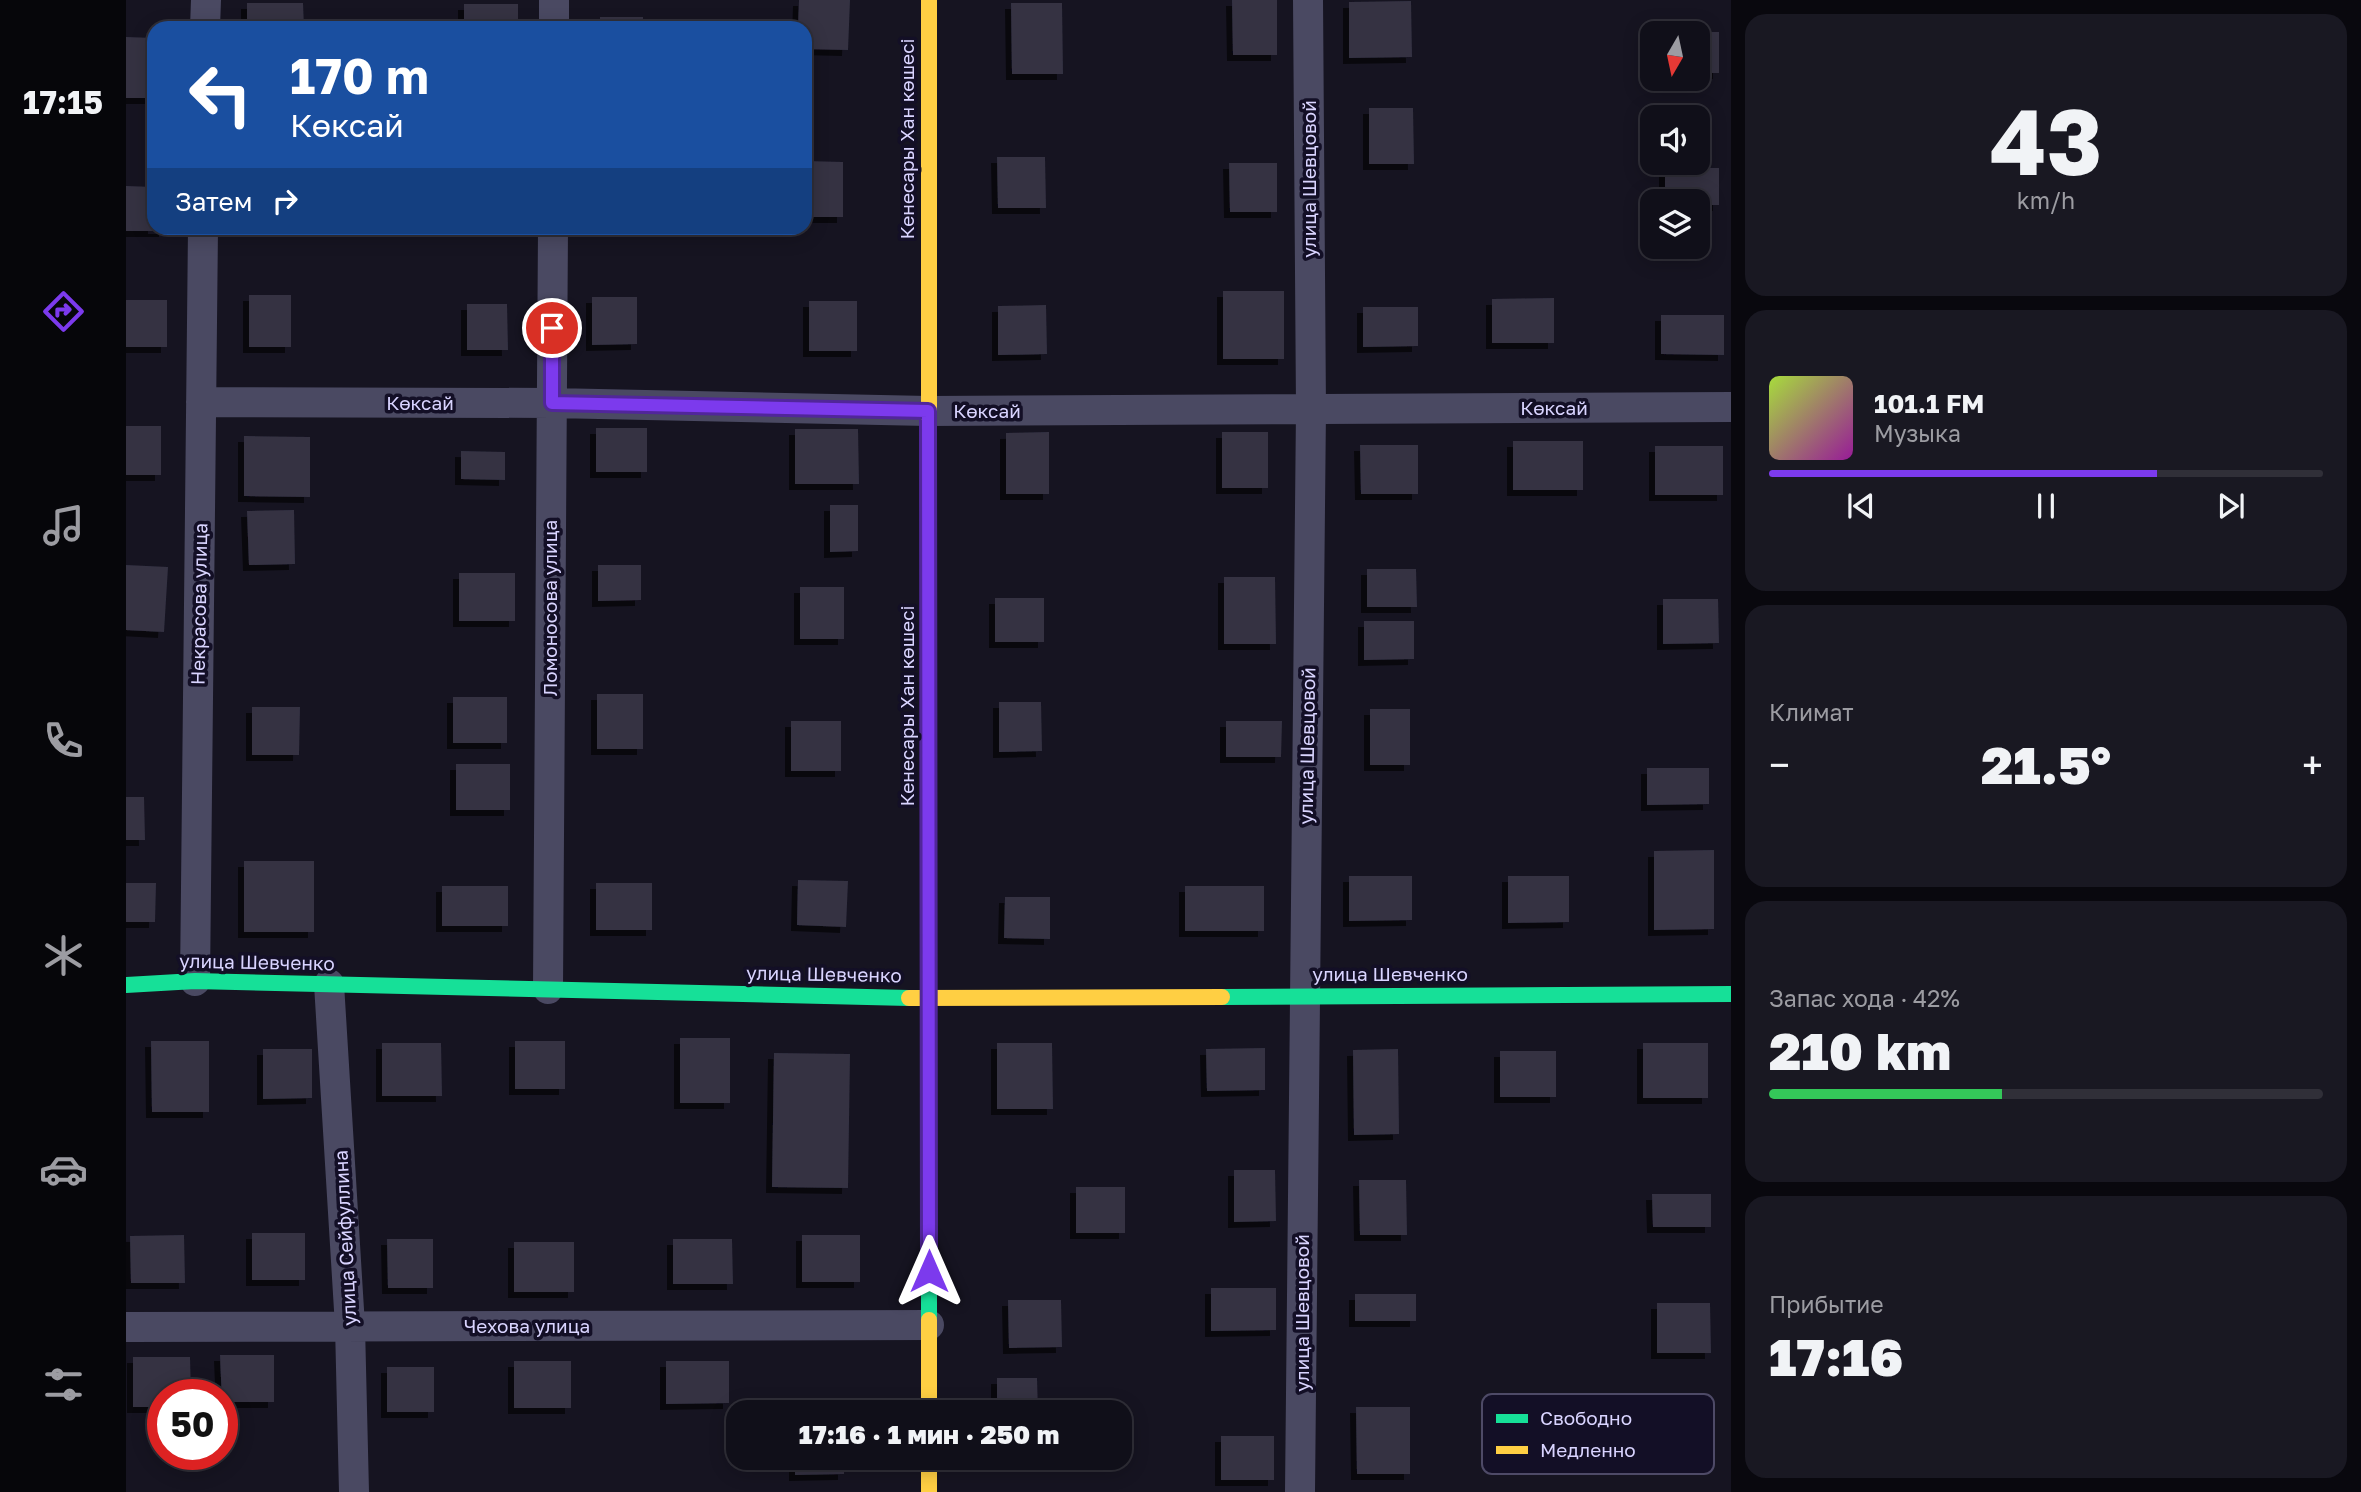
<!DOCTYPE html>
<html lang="ru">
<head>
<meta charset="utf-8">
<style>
  body { margin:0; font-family:"Golos Text",sans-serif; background:#191822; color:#f1f3f6; height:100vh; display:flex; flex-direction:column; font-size:26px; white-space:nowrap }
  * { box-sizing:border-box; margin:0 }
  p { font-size:23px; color:#9c9ca2 }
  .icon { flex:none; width:38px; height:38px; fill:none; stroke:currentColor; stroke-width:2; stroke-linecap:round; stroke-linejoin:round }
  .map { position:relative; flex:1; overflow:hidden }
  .sheet { display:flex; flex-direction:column; gap:14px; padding:14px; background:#09080e; width:630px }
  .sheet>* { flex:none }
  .guide { position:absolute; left:21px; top:21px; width:665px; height:214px; border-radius:21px; box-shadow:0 4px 18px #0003,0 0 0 2px #302f38; background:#1a4fa0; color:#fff; overflow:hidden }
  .needle { width:46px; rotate:189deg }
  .controls { position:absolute; left:1514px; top:21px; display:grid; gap:14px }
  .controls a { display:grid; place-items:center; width:70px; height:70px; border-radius:14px; background:#100f19; box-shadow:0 4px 18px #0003,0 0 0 2px #302f38; font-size:35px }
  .speed { position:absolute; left:21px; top:1379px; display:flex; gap:14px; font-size:35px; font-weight:700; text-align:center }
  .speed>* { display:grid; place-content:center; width:91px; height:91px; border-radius:50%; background:#100f19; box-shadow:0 4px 18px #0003,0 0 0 2px #302f38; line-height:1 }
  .speed .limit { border:10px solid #d22; background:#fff; color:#111 }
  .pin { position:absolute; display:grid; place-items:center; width:60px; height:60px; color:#fff; margin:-30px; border:4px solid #fff; border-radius:50%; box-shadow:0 2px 7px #0007 }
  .me { position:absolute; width:77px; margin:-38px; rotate:0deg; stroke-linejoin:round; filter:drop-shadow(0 0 5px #0008) }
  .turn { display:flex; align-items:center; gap:24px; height:147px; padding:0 28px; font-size:32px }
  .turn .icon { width:91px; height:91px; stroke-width:2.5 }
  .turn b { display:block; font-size:49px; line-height:60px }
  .then { display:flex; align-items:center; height:66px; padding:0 28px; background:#0003; gap:14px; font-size:26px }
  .big { font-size:52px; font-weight:800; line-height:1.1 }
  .sheet .card { flex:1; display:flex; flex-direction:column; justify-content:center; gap:10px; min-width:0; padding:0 24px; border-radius:21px; background:#191822 }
  .sheet .dial { align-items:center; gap:0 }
  .dial b { font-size:91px; line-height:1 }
  .song { display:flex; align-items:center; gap:21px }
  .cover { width:84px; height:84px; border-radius:10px; background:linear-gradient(135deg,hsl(80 70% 55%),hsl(300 70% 35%)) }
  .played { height:7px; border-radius:4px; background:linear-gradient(90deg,#7c3aed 70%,#302f38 70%) }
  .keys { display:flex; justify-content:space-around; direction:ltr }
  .heat { display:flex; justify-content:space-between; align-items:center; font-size:38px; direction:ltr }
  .charge { height:10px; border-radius:5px; background:linear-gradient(90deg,#34c759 42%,#302f38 0) }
  .trip { position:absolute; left:600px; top:1400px; width:406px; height:70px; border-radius:21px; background:#100f19; box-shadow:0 4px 18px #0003,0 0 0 2px #302f38; font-weight:800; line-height:70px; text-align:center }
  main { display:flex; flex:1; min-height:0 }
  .menu { display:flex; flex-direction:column; width:126px; justify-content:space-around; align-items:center; background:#06060a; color:#9c9ca2 }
  .menu .icon { width:49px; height:49px }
  .menu .selected { color:#7c3aed }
  .menu b { font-size:32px; color:#f1f3f6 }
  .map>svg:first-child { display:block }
  .building { fill:#343243; filter:url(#shadow) }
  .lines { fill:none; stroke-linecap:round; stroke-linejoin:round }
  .street { stroke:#4a4962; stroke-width:30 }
  .fast { stroke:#16e098; stroke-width:16 }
  .slow { stroke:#ffcf43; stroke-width:16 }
  .route-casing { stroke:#51269a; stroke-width:18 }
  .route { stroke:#7c3aed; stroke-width:12 }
  .labels { text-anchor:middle; stroke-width:7; stroke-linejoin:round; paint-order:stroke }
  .street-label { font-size:19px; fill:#d9d4ff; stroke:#130f26 }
  .key { fill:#130f26; stroke:#4e4a67; stroke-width:2 }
  .key-label { font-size:19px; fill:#d9d4ff }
</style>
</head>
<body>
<main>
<nav class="menu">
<b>17:15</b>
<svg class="icon selected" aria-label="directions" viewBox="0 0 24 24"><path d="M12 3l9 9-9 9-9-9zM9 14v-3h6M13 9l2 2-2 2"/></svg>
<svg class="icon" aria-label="music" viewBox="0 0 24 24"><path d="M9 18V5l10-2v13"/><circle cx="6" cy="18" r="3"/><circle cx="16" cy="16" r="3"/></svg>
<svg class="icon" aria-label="phone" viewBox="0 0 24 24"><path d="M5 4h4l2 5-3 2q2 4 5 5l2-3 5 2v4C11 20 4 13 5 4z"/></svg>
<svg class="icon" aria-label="climate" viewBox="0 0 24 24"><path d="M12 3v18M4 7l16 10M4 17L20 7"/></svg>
<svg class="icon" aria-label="car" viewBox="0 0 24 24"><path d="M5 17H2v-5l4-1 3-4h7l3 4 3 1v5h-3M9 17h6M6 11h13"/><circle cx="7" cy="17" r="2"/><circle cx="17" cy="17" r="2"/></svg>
<svg class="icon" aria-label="filters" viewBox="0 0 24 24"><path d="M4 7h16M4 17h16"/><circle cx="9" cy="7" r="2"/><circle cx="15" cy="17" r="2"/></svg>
</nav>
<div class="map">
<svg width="1605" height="1492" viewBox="0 0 1605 1492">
  <defs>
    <filter id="shadow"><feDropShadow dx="-6" dy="6" stdDeviation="0" flood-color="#0009"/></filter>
  </defs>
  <rect width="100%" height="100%" fill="#161421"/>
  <!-- building -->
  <path class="building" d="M 673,0 L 724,0 L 722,50 L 679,49 L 679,28 L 672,28 Z
    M 1106,0 L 1151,0 L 1151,55 L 1107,55 Z
    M 1285,1 L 1286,57 L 1223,58 L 1223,2 Z
    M 121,3 L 177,3 L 178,28 L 121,28 Z
    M 885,3 L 936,3 L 937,74 L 886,74 Z
    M 338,4 L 392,4 L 392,28 L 338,28 Z
    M 474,17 L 517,17 L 517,28 L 474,28 Z
    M 1572,32 L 1593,32 L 1593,73 L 1572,73 Z
    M 0,37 L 28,38 L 28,98 L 0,98 Z
    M 1243,108 L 1287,108 L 1288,164 L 1243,164 Z
    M 871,157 L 919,157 L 920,208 L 872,208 Z
    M 679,161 L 717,162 L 717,217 L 679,217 Z
    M 1103,163 L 1151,163 L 1151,212 L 1104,212 Z
    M 1539,168 L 1593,168 L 1593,205 L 1572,205 L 1572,201 L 1539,201 Z
    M 0,186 L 28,187 L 28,228 L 39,228 L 39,231 L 0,231 Z
    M 1097,291 L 1158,291 L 1158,359 L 1097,359 Z
    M 123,295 L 165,295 L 165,347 L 123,347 Z
    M 466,297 L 511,297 L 511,344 L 466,345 Z
    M 1428,298 L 1428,343 L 1366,343 L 1366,299 Z
    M 0,300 L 41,300 L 41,347 L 0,347 Z
    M 683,301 L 731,301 L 731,351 L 683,351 Z
    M 341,304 L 381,304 L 382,350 L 341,350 Z
    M 920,305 L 921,354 L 872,355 L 872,306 Z
    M 1237,307 L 1292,307 L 1292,346 L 1237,347 Z
    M 1535,315 L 1598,315 L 1598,355 L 1535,354 Z
    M 0,426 L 35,426 L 35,475 L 0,475 Z
    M 470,428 L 521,428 L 521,472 L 470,472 Z
    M 669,429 L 732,429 L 733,484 L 669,484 Z
    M 923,432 L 923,494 L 880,494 L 880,433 Z
    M 1096,432 L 1142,432 L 1142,488 L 1096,488 Z
    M 118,436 L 184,437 L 184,497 L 118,496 Z
    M 1387,441 L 1457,441 L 1457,490 L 1387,490 Z
    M 1234,445 L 1292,445 L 1292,494 L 1235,494 Z
    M 1529,446 L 1597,446 L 1597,495 L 1529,495 Z
    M 335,451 L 379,452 L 379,480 L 335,479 Z
    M 704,505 L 732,505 L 732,551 L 704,552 Z
    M 168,510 L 169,564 L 123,565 L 121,511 Z
    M 0,565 L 42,567 L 38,632 L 0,630 Z
    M 472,565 L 515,565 L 515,600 L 472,601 Z
    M 1241,569 L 1290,569 L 1291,607 L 1241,607 Z
    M 333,573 L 389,573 L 389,621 L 333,621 Z
    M 1098,577 L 1149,577 L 1150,644 L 1098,644 Z
    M 674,587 L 718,587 L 718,639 L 674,639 Z
    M 869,598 L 918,598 L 918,642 L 869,642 Z
    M 1537,599 L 1592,599 L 1593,643 L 1537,644 Z
    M 1238,621 L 1288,621 L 1288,659 L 1238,660 Z
    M 471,694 L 517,694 L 517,749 L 471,749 Z
    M 327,697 L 381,697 L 381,743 L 327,743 Z
    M 873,702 L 915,702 L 916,751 L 873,752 Z
    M 126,707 L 174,707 L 173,755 L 126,755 Z
    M 1244,709 L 1284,709 L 1284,765 L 1244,765 Z
    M 665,721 L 715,721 L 715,771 L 665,771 Z
    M 1100,721 L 1156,721 L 1155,757 L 1100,757 Z
    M 330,764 L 384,764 L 384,810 L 330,810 Z
    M 1521,768 L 1583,768 L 1583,804 L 1521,805 Z
    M 0,797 L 18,797 L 19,840 L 0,840 Z
    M 1588,850 L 1588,929 L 1528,930 L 1528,851 Z
    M 118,861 L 188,861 L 188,932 L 118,932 Z
    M 1223,876 L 1286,876 L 1286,920 L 1223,921 Z
    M 1382,876 L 1443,876 L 1443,922 L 1382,923 Z
    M 672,880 L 722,881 L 720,927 L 671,925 Z
    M 0,883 L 30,883 L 29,922 L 0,922 Z
    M 470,883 L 526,883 L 526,930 L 470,930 Z
    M 316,886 L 382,886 L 382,926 L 316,926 Z
    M 1059,886 L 1138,886 L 1138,931 L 1059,931 Z
    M 879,897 L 924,897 L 924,939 L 878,938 Z
    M 554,1038 L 604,1038 L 604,1103 L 554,1103 Z
    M 25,1041 L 83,1041 L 83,1112 L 26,1112 Z
    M 389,1041 L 439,1041 L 439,1089 L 389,1089 Z
    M 256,1043 L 315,1043 L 316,1096 L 256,1096 Z
    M 871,1043 L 926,1043 L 927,1109 L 871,1109 Z
    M 1517,1043 L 1582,1043 L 1582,1098 L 1517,1098 Z
    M 1139,1048 L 1139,1090 L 1081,1091 L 1080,1049 Z
    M 137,1049 L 186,1049 L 186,1098 L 137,1099 Z
    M 1272,1049 L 1273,1134 L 1228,1135 L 1227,1050 Z
    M 1374,1051 L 1430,1051 L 1430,1097 L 1374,1097 Z
    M 648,1053 L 724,1054 L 722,1188 L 646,1187 Z
    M 1108,1170 L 1149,1170 L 1150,1221 L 1108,1222 Z
    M 1233,1180 L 1280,1180 L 1281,1235 L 1234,1235 Z
    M 950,1187 L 999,1187 L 999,1233 L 950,1233 Z
    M 1526,1194 L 1585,1194 L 1585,1227 L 1527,1227 Z
    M 126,1233 L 179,1233 L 179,1280 L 126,1280 Z
    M 58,1235 L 59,1283 L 5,1283 L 4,1236 Z
    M 676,1235 L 734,1235 L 734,1282 L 676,1282 Z
    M 261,1239 L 307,1239 L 307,1288 L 262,1288 Z
    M 547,1239 L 606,1239 L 607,1284 L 547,1284 Z
    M 388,1242 L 448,1242 L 448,1292 L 388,1292 Z
    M 1085,1288 L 1150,1288 L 1150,1330 L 1085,1331 Z
    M 1229,1294 L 1290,1294 L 1290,1321 L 1229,1321 Z
    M 882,1300 L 935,1300 L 936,1347 L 883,1348 Z
    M 1531,1303 L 1584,1303 L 1585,1353 L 1531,1353 Z
    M 94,1355 L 148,1355 L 148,1402 L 96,1402 Z
    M 7,1357 L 64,1357 L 65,1395 L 37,1395 L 37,1407 L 7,1407 Z
    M 388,1361 L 445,1361 L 445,1408 L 388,1408 Z
    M 540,1361 L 603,1361 L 603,1403 L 540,1404 Z
    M 261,1367 L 308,1367 L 308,1412 L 261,1412 Z
    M 871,1378 L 911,1378 L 912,1412 L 871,1412 Z
    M 1230,1407 L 1284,1407 L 1284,1474 L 1231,1474 Z
    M 1095,1436 L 1148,1436 L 1148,1480 L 1095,1480 Z
    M 669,1458 L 718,1458 L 718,1474 L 669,1475 Z"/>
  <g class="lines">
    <!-- street -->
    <path class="street" d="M 79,28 L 80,0
      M 428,28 L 428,0
      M 75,402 L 426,403 L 802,411 L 1605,407
      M 69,981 L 77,228
      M 203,984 L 224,1326 L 228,1492
      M 422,989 L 427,228
      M 0,1327 L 803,1325
      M 1174,1492 L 1185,409 L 1182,0"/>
    <!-- fast -->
    <path class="fast" d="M 803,448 L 803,1320
      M 0,985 L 69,981 L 783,998
      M 1096,997 L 1605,994"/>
    <!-- slow -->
    <path class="slow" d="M 803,0 L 803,448
      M 783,998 L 1096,997
      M 803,1320 L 803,1412
      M 803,1458 L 803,1492"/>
  </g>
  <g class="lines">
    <!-- route casing -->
    <g class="route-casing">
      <path id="route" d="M 426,328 L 426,403 L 802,411 L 803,1271"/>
    </g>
    <!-- route -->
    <use href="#route" class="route"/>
  </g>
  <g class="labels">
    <!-- street labels -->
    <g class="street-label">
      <text transform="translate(781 139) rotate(-90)" y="7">Кенесары Хан көшесі</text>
      <text transform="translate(1183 179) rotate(-90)" y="7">улица Шевцовой</text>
      <text x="294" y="410">Көксай</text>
      <text x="1428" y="415">Көксай</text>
      <text x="861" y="418">Көксай</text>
      <text transform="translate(73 604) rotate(-89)" y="7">Некрасова улица</text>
      <text transform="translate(424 608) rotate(-90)" y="7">Ломоносова улица</text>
      <text transform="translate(781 706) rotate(-90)" y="7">Кенесары Хан көшесі</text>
      <text transform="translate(1181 746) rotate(-89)" y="7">улица Шевцовой</text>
      <text transform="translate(131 962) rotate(1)" y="7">улица Шевченко</text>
      <text transform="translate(698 974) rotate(1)" y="7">улица Шевченко</text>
      <text x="1264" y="981">улица Шевченко</text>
      <text transform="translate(219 1238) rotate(-93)" y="7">улица Сейфуллина</text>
      <text transform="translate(1176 1313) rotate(-90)" y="7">улица Шевцовой</text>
      <text x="401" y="1333">Чехова улица</text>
    </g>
  </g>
  <!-- legend -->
  <rect x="1356" y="1394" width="232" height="80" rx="10" class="key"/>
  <rect x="1370" y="1414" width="32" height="9" fill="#16e098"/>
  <rect x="1370" y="1446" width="32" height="8" fill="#ffcf43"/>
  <g class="key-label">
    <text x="1414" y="1425">Свободно</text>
    <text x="1414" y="1457">Медленно</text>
  </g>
</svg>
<div class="controls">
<a><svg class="needle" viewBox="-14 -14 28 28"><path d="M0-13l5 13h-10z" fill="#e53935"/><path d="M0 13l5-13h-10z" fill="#9c9ca2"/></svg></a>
<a><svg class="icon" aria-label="sound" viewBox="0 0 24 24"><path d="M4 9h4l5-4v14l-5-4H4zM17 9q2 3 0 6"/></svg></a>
<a><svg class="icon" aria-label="layers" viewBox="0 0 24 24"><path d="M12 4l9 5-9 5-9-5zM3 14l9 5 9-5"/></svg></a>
</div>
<div class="speed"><div class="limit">50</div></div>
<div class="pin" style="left:426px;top:328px;background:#d93025"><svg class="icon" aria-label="arrive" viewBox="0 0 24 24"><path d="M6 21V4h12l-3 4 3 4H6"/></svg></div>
<svg class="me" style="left:803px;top:1271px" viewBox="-20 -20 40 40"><path d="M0-17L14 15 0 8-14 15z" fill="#7c3aed" stroke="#fff" stroke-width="4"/></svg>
<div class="trip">17:16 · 1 мин · 250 m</div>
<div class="guide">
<div class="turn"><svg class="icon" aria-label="left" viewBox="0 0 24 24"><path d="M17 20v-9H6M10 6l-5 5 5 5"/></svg><div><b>170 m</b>Көксай</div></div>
<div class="then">Затем<svg class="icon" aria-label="right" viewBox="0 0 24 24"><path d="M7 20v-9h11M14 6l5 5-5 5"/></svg></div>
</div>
</div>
<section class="sheet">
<div class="card dial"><b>43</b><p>km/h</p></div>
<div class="card">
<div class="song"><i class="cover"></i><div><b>101.1 FM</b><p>Музыка</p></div></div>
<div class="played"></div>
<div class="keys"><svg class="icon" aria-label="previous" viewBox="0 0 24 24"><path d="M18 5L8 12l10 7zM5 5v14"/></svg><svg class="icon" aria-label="pause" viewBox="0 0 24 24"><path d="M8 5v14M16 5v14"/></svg><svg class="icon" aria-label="next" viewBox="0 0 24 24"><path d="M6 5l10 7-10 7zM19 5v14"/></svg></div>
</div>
<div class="card"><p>Климат</p>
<div class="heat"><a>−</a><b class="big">21.5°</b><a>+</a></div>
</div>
<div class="card"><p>Запас хода · 42%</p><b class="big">210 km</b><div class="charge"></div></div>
<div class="card"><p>Прибытие</p><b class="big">17:16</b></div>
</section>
</main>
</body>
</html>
